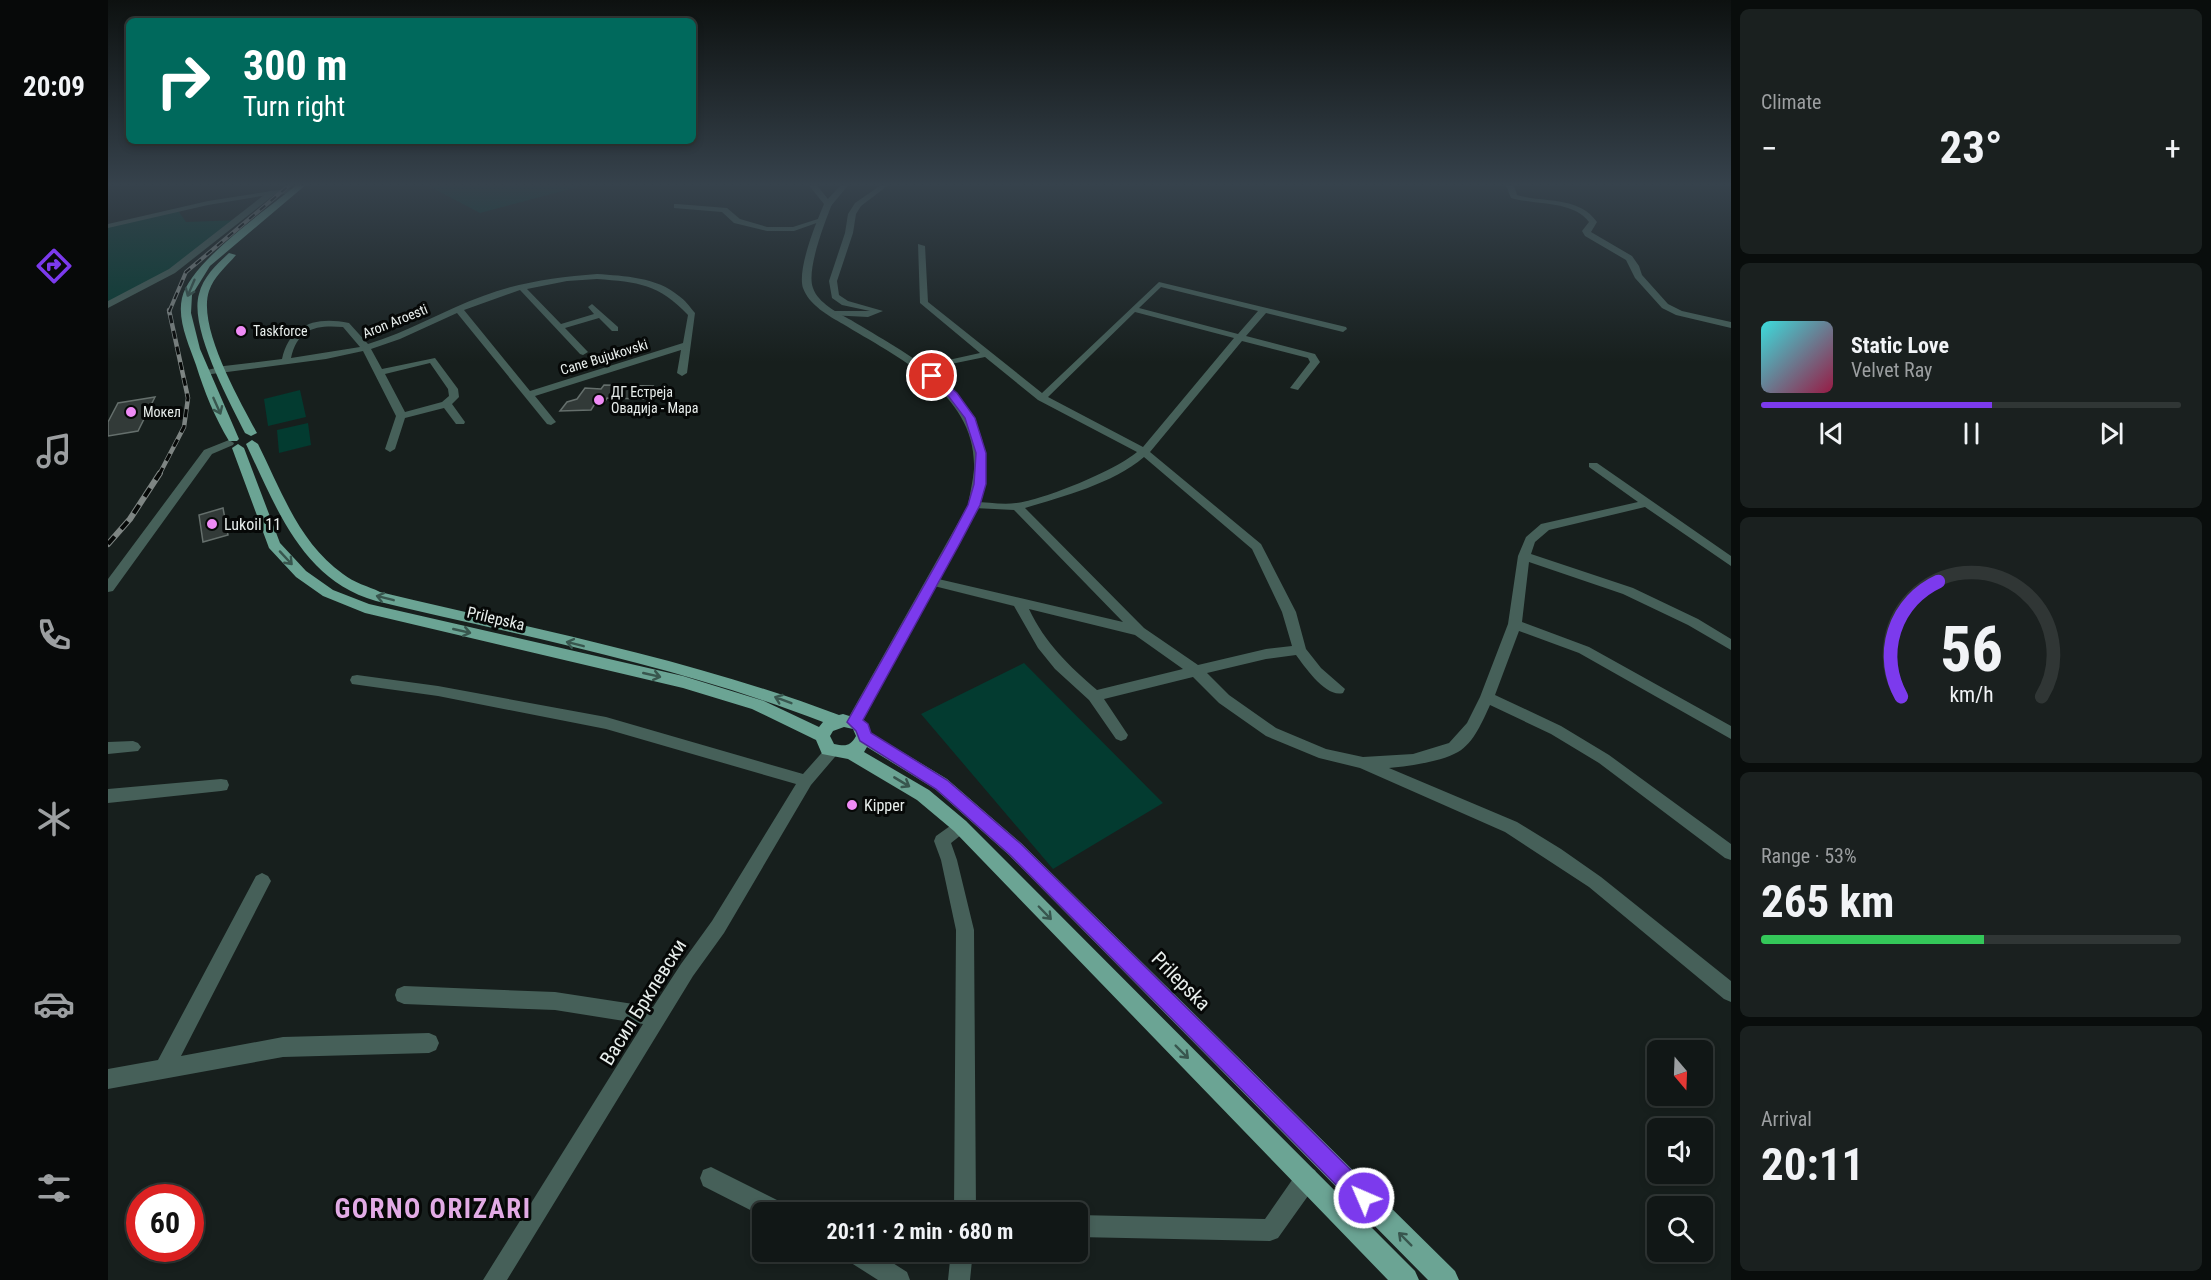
<!DOCTYPE html>
<html lang="en">
<head>
<meta charset="utf-8">
<style>
  body { margin:0; font-family:"Roboto Condensed",sans-serif; background:#1a201f; color:#f1f3f6; height:100vh; display:flex; flex-direction:column; font-size:22px; white-space:nowrap }
  * { box-sizing:border-box; margin:0 }
  p { font-size:20px; color:#9c9fa1 }
  .icon { flex:none; width:33px; height:33px; fill:none; stroke:currentColor; stroke-width:2; stroke-linecap:round; stroke-linejoin:round }
  .map { position:relative; flex:1; overflow:hidden }
  .panel { display:flex; flex-direction:column; gap:9px; padding:9px; background:#090d0c; width:480px }
  .panel>* { flex:none }
  .hud { position:absolute; left:18px; top:18px; width:570px; height:126px; border-radius:9px; box-shadow:0 3px 9px #0003,0 0 0 2px #303635; background:#00695c; color:#fff; overflow:hidden }
  .needle { width:39px; rotate:161deg }
  .fabs { position:absolute; left:1539px; top:1040px; display:grid; gap:12px }
  .fabs a { display:grid; place-items:center; width:66px; height:66px; border-radius:9px; background:#111716; box-shadow:0 3px 9px #0003,0 0 0 2px #303635; font-size:30px }
  .speed { position:absolute; left:18px; top:1184px; display:flex; gap:12px; font-size:30px; font-weight:700; text-align:center }
  .speed>* { display:grid; place-content:center; width:78px; height:78px; border-radius:50%; background:#111716; box-shadow:0 3px 9px #0003,0 0 0 2px #303635; line-height:1 }
  .speed .limit { border:9px solid #d22; background:#fff; color:#111 }
  .pin { position:absolute; display:grid; place-items:center; width:51px; height:51px; color:#fff; margin:-26px; border:3px solid #fff; border-radius:50%; box-shadow:0 2px 6px #0007 }
  .me { position:absolute; width:66px; margin:-33px; rotate:315deg; stroke-linejoin:round; filter:drop-shadow(0 0 4px #0008) }
  .turn { display:flex; align-items:center; gap:21px; height:126px; padding:0 18px; font-size:27px }
  .turn .icon { width:78px; height:78px; stroke-width:2.5 }
  .turn b { display:block; font-size:42px; line-height:51px }
  .big { font-size:45px; font-weight:700; line-height:1.1 }
  .panel .tile { flex:1; display:flex; flex-direction:column; justify-content:center; gap:9px; min-width:0; padding:0 21px; border-radius:9px; background:#1a201f }
  .panel .dial { align-items:center; gap:0 }
  .dial svg { height:156px; overflow:visible; fill:none; stroke:#303635; stroke-width:7; stroke-linecap:round; text-anchor:middle }
  .dial text { fill:#f1f3f6; stroke:none }
  .song { display:flex; align-items:center; gap:18px }
  .cover { width:72px; height:72px; border-radius:9px; background:linear-gradient(135deg,hsl(180 70% 55%),hsl(340 70% 35%)) }
  .played { height:6px; border-radius:3px; background:linear-gradient(90deg,#7c3aed 55%,#303635 55%) }
  .keys { display:flex; justify-content:space-around; direction:ltr }
  .heat { display:flex; justify-content:space-between; align-items:center; font-size:33px; direction:ltr }
  .charge { height:9px; border-radius:4px; background:linear-gradient(90deg,#34c759 53%,#303635 0) }
  .trip { position:absolute; left:644px; top:1202px; width:336px; height:60px; border-radius:9px; background:#111716; box-shadow:0 3px 9px #0003,0 0 0 2px #303635; font-weight:700; line-height:60px; text-align:center }
  main { display:flex; flex:1; min-height:0 }
  .tab-bar { display:flex; flex-direction:column; width:108px; justify-content:space-around; align-items:center; background:#070909; color:#9c9fa1 }
  .tab-bar .icon { width:42px; height:42px }
  .tab-bar .on { color:#7c3aed }
  .tab-bar b { font-size:27px; color:#f1f3f6 }
  .map>svg:first-child { display:block }
  .green { fill:#033b30 }
  .building { fill:#323a38; stroke:#656f6c; stroke-width:1.5 }
  .lines { fill:none; stroke-linecap:round; stroke-linejoin:round }
  .minor { fill:#466059; fill-rule:evenodd }
  .tertiary { fill:#466059; fill-rule:evenodd }
  .primary { fill:#6ba494; fill-rule:evenodd }
  .rail-far2-casing { stroke:#7e8583; stroke-width:4 }
  .rail-far1-casing { stroke:#7e8583; stroke-width:4.5 }
  .rail-casing { stroke:#7e8583; stroke-width:6 }
  .rail-far2 { stroke:#060807; stroke-width:2; stroke-dasharray:7; stroke-linecap:butt }
  .rail-far1 { stroke:#060807; stroke-width:3; stroke-dasharray:8; stroke-linecap:butt }
  .rail { stroke:#060807; stroke-width:4; stroke-dasharray:10; stroke-linecap:butt }
  .oneway { stroke:#38564e }
  .route { fill:#7c3aed; stroke:#51269a; stroke-width:1.5 }
  .poi-dot { fill:#ef8bf6; stroke:#060807; stroke-width:2 }
  .labels { text-anchor:middle; stroke-width:6; stroke-linejoin:round; paint-order:stroke }
  .far-street-label { font-size:14px; fill:#e8eeec; stroke:#060807 }
  .far-poi-label { font-size:14px; fill:#e8eeec; stroke:#060807; text-anchor:start }
  .poi-label { font-size:16px; fill:#e8eeec; stroke:#060807; text-anchor:start }
  .street-label { font-size:16px; fill:#e8eeec; stroke:#060807 }
  .near-street-label { font-size:20px; fill:#e8eeec; stroke:#060807 }
  .near-district-label { font-size:27px; font-weight:bold; letter-spacing:1.5px; fill:#e2abe5; stroke:#060807 }
</style>
</head>
<body>
<main>
<nav class="tab-bar">
<b>20:09</b>
<svg class="icon on" aria-label="directions" viewBox="0 0 24 24"><path d="M12 3l9 9-9 9-9-9zM9 14v-3h6M13 9l2 2-2 2"/></svg>
<svg class="icon" aria-label="music" viewBox="0 0 24 24"><path d="M9 18V5l10-2v13"/><circle cx="6" cy="18" r="3"/><circle cx="16" cy="16" r="3"/></svg>
<svg class="icon" aria-label="phone" viewBox="0 0 24 24"><path d="M5 4h4l2 5-3 2q2 4 5 5l2-3 5 2v4C11 20 4 13 5 4z"/></svg>
<svg class="icon" aria-label="climate" viewBox="0 0 24 24"><path d="M12 3v18M4 7l16 10M4 17L20 7"/></svg>
<svg class="icon" aria-label="car" viewBox="0 0 24 24"><path d="M5 17H2v-5l4-1 3-4h7l3 4 3 1v5h-3M9 17h6M6 11h13"/><circle cx="7" cy="17" r="2"/><circle cx="17" cy="17" r="2"/></svg>
<svg class="icon" aria-label="filters" viewBox="0 0 24 24"><path d="M4 7h16M4 17h16"/><circle cx="9" cy="7" r="2"/><circle cx="15" cy="17" r="2"/></svg>
</nav>
<div class="map">
<svg width="1623" height="1280" viewBox="0 0 1623 1280">
  <rect width="100%" height="100%" fill="#171f1d"/>
  <!-- green -->
  <path class="green" d="M 315,183 L 485,183 L 372,213 Z
    M 69,209 L 78,222 L 132,220 L 64,271 L 0,305 L 0,226 Z
    M 192,390 L 198,417 L 160,426 L 156,399 Z
    M 200,423 L 203,445 L 171,453 L 169,430 Z
    M 916,663 L 1055,803 L 945,869 L 813,714 Z"/>
  <!-- building -->
  <path class="building" d="M 496,385 L 545,386 L 537,399 L 499,398 L 496,403 L 488,402 L 483,410 L 452,411 L 459,402 L 469,399 L 477,388 L 493,389 Z
    M 47,397 L 30,431 L 0,436 L 0,422 L 10,403 Z
    M 115,508 L 120,535 L 95,542 L 91,515 Z"/>
  <g class="lines">
    <!-- minor -->
    <path class="minor" d="M 643,183 L 664,183 L 661,185 Z
      M 735,183 L 742,183 L 723,206 L 717,206 L 717,202 Z
      M 776,183 L 783,183 L 753,206 L 748,214 L 745,233 L 729,281 L 731,295 L 740,301 L 775,311 L 760,317 L 721,315 L 721,311 L 762,311 L 734,305 L 724,298 L 721,281 L 737,233 L 740,214 L 747,203 Z
      M 164,191 L 168,193 L 166,194 L 100,205 L 0,228 L 0,224 L 100,201 Z
      M 569,204 L 619,208 L 632,219 L 659,227 L 685,227 L 713,218 L 717,220 L 686,231 L 659,231 L 626,223 L 614,212 L 566,208 L 566,204 Z
      M 810,244 L 817,246 L 820,302 L 934,393 L 1051,282 L 1238,327 L 1239,329 L 1235,332 L 1158,313 L 1138,336 L 1207,354 L 1212,362 L 1190,390 L 1182,388 L 1202,362 L 1200,358 L 1134,341 L 1042,452 L 1153,544 L 1188,612 L 1198,649 L 1213,668 L 1237,689 L 1235,693 C 1218,698 1197,667 1188,655 L 1158,659 L 1099,673 L 1121,695 L 1168,728 L 1218,749 L 1255,757 L 1305,754 L 1341,743 L 1359,723 L 1372,697 L 1400,624 L 1410,556 L 1418,537 L 1433,524 L 1530,502 L 1481,467 L 1481,463 L 1489,463 L 1623,556 L 1623,566 L 1537,507 L 1441,530 L 1427,542 L 1423,554 L 1525,588 L 1590,619 L 1623,639 L 1623,650 L 1580,625 L 1515,594 L 1421,562 L 1414,622 L 1481,647 L 1623,726 L 1623,739 L 1471,653 L 1411,631 L 1387,695 L 1453,726 L 1501,755 L 1623,844 L 1623,860 L 1617,858 L 1491,763 L 1443,734 L 1382,705 C 1375,720 1366,743 1350,752 C 1332,762 1302,766 1281,768 L 1409,822 L 1453,849 L 1493,877 L 1623,981 L 1623,1002 L 1616,999 L 1481,887 L 1397,832 L 1252,768 L 1211,758 L 1158,736 L 1111,703 L 1085,677 L 996,699 L 1020,735 L 1018,739 L 1013,741 L 1008,739 L 981,700 L 947,669 L 930,648 L 906,606 L 822,585 L 820,582 L 822,579 L 826,578 L 1015,622 L 906,510 L 866,508 L 860,505 L 866,502 C 879,502 895,505 908,503 C 936,500 1008,470 1029,452 L 930,400 L 877,357 L 809,371 L 809,367 L 872,353 L 812,303 ZM 1053,287 L 1150,311 L 1130,334 L 1031,308 ZM 1027,312 L 1126,338 L 1035,447 L 940,397 ZM 1036,457 L 1144,549 L 1174,612 L 1184,646 L 1158,649 L 1090,665 L 1036,628 L 917,508 C 956,496 1004,484 1036,457 ZM 921,609 L 1027,635 L 1075,669 L 989,690 C 961,666 937,643 921,609 Z
      M 489,274 C 516,276 549,277 571,296 C 577,300 582,307 587,313 L 579,373 L 574,376 L 569,373 L 573,350 L 427,396 L 448,422 L 443,425 L 439,424 L 349,313 L 292,339 L 263,349 L 274,369 L 327,358 L 350,389 L 351,397 L 344,404 L 357,422 L 356,424 L 348,424 L 336,408 L 297,418 L 287,449 L 282,452 L 277,449 L 288,416 L 255,351 L 218,359 L 96,375 L 91,372 L 116,366 L 174,359 C 182,324 208,316 241,323 L 260,344 C 300,332 336,310 375,296 C 412,282 450,277 489,274 ZM 489,279 C 530,282 551,284 580,315 L 575,343 L 422,391 L 356,310 L 412,290 L 472,354 L 475,355 L 480,352 L 457,328 L 491,318 L 504,331 L 510,331 L 510,327 L 484,304 L 480,307 L 486,314 L 453,324 L 419,289 L 459,281 ZM 235,327 L 252,347 L 183,358 C 190,328 208,325 235,327 ZM 322,363 L 340,389 L 341,396 L 334,402 L 297,412 L 277,374 Z
      M 121,440 L 126,443 L 125,445 L 104,454 L 5,591 L 0,592 L 0,579 L 96,450 Z
      M 249,675 L 330,686 L 498,717 L 695,774 L 719,747 L 724,745 L 729,747 L 732,751 L 703,785 L 616,933 L 585,976 L 399,1280 L 375,1280 L 535,1024 L 447,1010 L 296,1004 L 289,1001 L 287,995 L 289,989 L 296,986 L 447,992 L 545,1007 L 573,964 L 604,921 L 688,784 L 498,729 L 330,696 L 244,684 L 242,680 L 244,676 Z
      M 25,741 L 30,743 L 33,747 L 30,751 L 0,754 L 0,742 Z
      M 113,779 L 119,780 L 121,785 L 119,790 L 113,791 L 0,803 L 0,789 Z
      M 852,819 L 858,821 L 860,826 L 858,831 L 843,843 L 849,860 L 866,930 L 868,1212 L 846,1212 L 848,930 L 833,860 L 826,841 L 828,836 Z
      M 154,873 L 160,876 L 163,881 L 73,1056 L 175,1037 L 321,1033 L 328,1036 L 331,1043 L 328,1050 L 321,1053 L 175,1057 L 0,1089 L 0,1069 L 50,1060 L 148,876 Z
      M 603,1167 L 677,1204 L 680,1212 L 654,1212 L 654,1216 L 595,1186 L 592,1178 L 595,1170 Z
      M 1199,1167 L 1207,1170 L 1210,1178 L 1207,1186 L 1170,1238 L 1162,1241 L 969,1237 L 969,1215 L 1157,1219 L 1191,1170 Z
      M 734,1251 L 766,1251 L 799,1272 L 802,1280 L 770,1280 L 737,1259 Z
      M 843,1251 L 865,1251 L 862,1280 L 840,1280 Z"/>
    <!-- tertiary -->
    <path class="tertiary" d="M 699,183 L 707,183 L 724,204 C 717,222 698,270 705,288 C 710,303 730,313 743,320 C 798,354 880,392 878,469 C 878,481 874,493 872,505 L 752,726 L 746,728 L 740,726 L 738,722 L 860,505 C 862,493 865,481 866,469 C 869,394 789,357 735,324 C 721,316 701,305 695,288 C 689,269 708,223 716,204 Z
      M 1397,183 L 1405,183 L 1409,195 C 1437,203 1471,196 1489,222 L 1483,232 L 1524,256 L 1531,266 L 1534,275 L 1560,304 L 1574,311 L 1623,322 L 1623,328 L 1568,315 L 1554,308 L 1527,278 L 1518,260 L 1477,236 L 1474,231 L 1481,222 C 1465,200 1427,205 1403,198 Z
      M 185,189 L 189,191 L 188,193 L 166,195 L 67,273 L 0,308 L 0,301 L 61,269 L 161,191 Z"/>
    <!-- primary -->
    <path class="primary" d="M 191,183 L 200,183 L 102,266 L 84,295 L 83,313 L 92,349 L 131,439 L 129,441 L 121,441 C 107,418 96,391 88,365 C 81,345 69,320 74,298 C 82,262 162,207 191,183 Z
      M 121,253 L 128,255 C 118,267 106,276 101,291 C 89,327 132,401 149,433 L 143,436 L 137,433 C 121,401 81,328 91,294 C 95,277 109,264 121,253 Z
      M 144,440 L 150,444 C 173,490 191,543 235,574 C 246,583 260,586 272,592 C 426,629 583,659 731,715 L 735,714 L 757,721 L 763,733 L 839,779 L 913,843 L 1347,1271 L 1351,1280 L 1320,1280 L 901,855 L 827,789 L 759,747 L 756,752 L 821,790 L 858,821 L 1307,1271 L 1311,1280 L 1280,1280 L 846,831 L 809,800 L 740,759 L 714,754 L 708,740 L 644,709 L 575,688 L 257,613 L 215,596 L 188,577 L 161,548 L 124,448 L 130,444 L 136,448 L 172,543 L 198,571 L 225,590 L 261,604 L 575,676 L 656,701 L 711,727 L 715,722 C 571,666 418,637 268,601 C 194,580 168,507 138,444 ZM 736,727 L 745,729 L 748,736 C 742,747 737,746 726,744 L 722,736 L 725,731 Z"/>
    <!-- rail-far2 casing -->
    <g class="rail-far2-casing">
      <path id="rail-far2" d="M 61,312 L 78,272 L 184,183"/>
    </g>
    <!-- rail-far1 casing -->
    <g class="rail-far1-casing">
      <path id="rail-far1" d="M 51,475 L 76,427 L 80,398 L 61,310"/>
    </g>
    <!-- rail casing -->
    <g class="rail-casing">
      <path id="rail" d="M 0,544 L 22,519 L 52,473"/>
    </g>
    <!-- rail-far2 -->
    <use href="#rail-far2" class="rail-far2"/>
    <!-- rail-far1 -->
    <use href="#rail-far1" class="rail-far1"/>
    <!-- rail -->
    <use href="#rail" class="rail"/>
  </g>
  <!-- one-way arrows -->
  <defs><path id="oneway-shaft" d="M-6 0H5M1.5-3L5.5 0L1.5 3" fill="none" stroke-width="1.6" stroke-linecap="round" stroke-linejoin="round" transform="scale(1.5)"/></defs>
  <g class="oneway">
    <use href="#oneway-shaft" transform="translate(83 288) rotate(113)"/>
    <use href="#oneway-shaft" transform="translate(109 406) rotate(66)"/>
    <use href="#oneway-shaft" transform="translate(178 558) rotate(47)"/>
    <use href="#oneway-shaft" transform="translate(277 598) rotate(-166)"/>
    <use href="#oneway-shaft" transform="translate(354 631) rotate(13)"/>
    <use href="#oneway-shaft" transform="translate(467 644) rotate(-166)"/>
    <use href="#oneway-shaft" transform="translate(544 675) rotate(13)"/>
    <use href="#oneway-shaft" transform="translate(675 700) rotate(-159)"/>
    <use href="#oneway-shaft" transform="translate(794 782) rotate(31)"/>
    <use href="#oneway-shaft" transform="translate(937 913) rotate(46)"/>
    <use href="#oneway-shaft" transform="translate(1074 1052) rotate(45)"/>
    <use href="#oneway-shaft" transform="translate(1297 1239) rotate(-135)"/>
  </g>
  <!-- sky -->
  <linearGradient id="sky" x2="0" y2="1"><stop stop-color="#0d1110"/><stop offset="0.51" stop-color="#36424c"/><stop offset="1" stop-color="#36424c" stop-opacity="0"/></linearGradient>
  <rect width="1623" height="362" fill="url(#sky)"/>
  <!-- route -->
  <path class="route" d="M 820,374 L 827,374 L 849,393 L 867,418 L 878,453 L 878,484 L 872,505 L 852,543 L 755,720 L 760,724 L 763,733 L 839,780 L 913,844 L 1264,1191 L 1267,1198 L 1264,1206 L 1256,1209 L 1249,1206 L 901,854 L 828,789 L 752,741 L 748,731 L 739,722 L 840,543 L 860,505 L 866,484 L 868,453 L 857,418 L 841,397 L 820,379 Z"/>
  <!-- markers -->
  <g class="poi-dot">
    <circle cx="133" cy="331" r="6"/>
    <circle cx="491" cy="400" r="6"/>
    <circle cx="23" cy="412" r="6"/>
    <circle cx="104" cy="524" r="6"/>
    <circle cx="744" cy="805" r="6"/>
  </g>
  <g class="labels">
    <!-- far-street labels -->
    <g class="far-street-label">
      <text transform="translate(287 321) rotate(-22)" y="5">Aron Aroesti</text>
      <text transform="translate(496 357) rotate(-17)" y="5">Cane Bujukovski</text>
    </g>
    <!-- far-poi labels -->
    <g class="far-poi-label">
      <text x="145" y="336">Taskforce</text>
      <text x="503" y="397">ДГ Естреја<tspan x="503" dy="16">Овадија - Мара</tspan></text>
      <text x="35" y="417">Мокел</text>
    </g>
    <!-- poi labels -->
    <g class="poi-label">
      <text x="116" y="530">Lukoil 11</text>
      <text x="756" y="811">Kipper</text>
    </g>
    <!-- street labels -->
    <g class="street-label">
      <text transform="translate(388 618) rotate(13)" y="6">Prilepska</text>
    </g>
    <!-- near-street labels -->
    <g class="near-street-label">
      <text transform="translate(1073 981) rotate(45)" y="7">Prilepska</text>
      <text transform="translate(535 1002) rotate(-58)" y="7">Васил Брклевски</text>
    </g>
    <!-- near-district labels -->
    <g class="near-district-label">
      <text x="325" y="1218">GORNO ORIZARI</text>
    </g>
  </g>
</svg>
<div class="fabs">
<a><svg class="needle" viewBox="-14 -14 28 28"><path d="M0-13l5 13h-10z" fill="#e53935"/><path d="M0 13l5-13h-10z" fill="#9c9fa1"/></svg></a>
<a><svg class="icon" aria-label="sound" viewBox="0 0 24 24"><path d="M4 9h4l5-4v14l-5-4H4zM17 9q2 3 0 6"/></svg></a>
<a><svg class="icon" aria-label="search" viewBox="0 0 24 24"><circle cx="10" cy="10" r="6"/><path d="M15 15l6 6"/></svg></a>
</div>
<div class="speed"><div class="limit">60</div></div>
<div class="pin" style="left:824px;top:376px;background:#d93025"><svg class="icon" aria-label="arrive" viewBox="0 0 24 24"><path d="M6 21V4h12l-3 4 3 4H6"/></svg></div>
<svg class="me" style="left:1256px;top:1198px" viewBox="-20 -20 40 40"><circle r="17" fill="#7c3aed" stroke="#fff" stroke-width="3"/><path d="M0-11L8 9 0 5-8 9z" fill="#fff"/></svg>
<div class="trip">20:11 · 2 min · 680 m</div>
<div class="hud">
<div class="turn"><svg class="icon" aria-label="right" viewBox="0 0 24 24"><path d="M7 20v-9h11M14 6l5 5-5 5"/></svg><div><b>300 m</b>Turn right</div></div>
</div>
</div>
<section class="panel">
<div class="tile"><p>Climate</p>
<div class="heat"><a>−</a><b class="big">23°</b><a>+</a></div>
</div>
<div class="tile">
<div class="song"><i class="cover"></i><div><b>Static Love</b><p>Velvet Ray</p></div></div>
<div class="played"></div>
<div class="keys"><svg class="icon" aria-label="previous" viewBox="0 0 24 24"><path d="M18 5L8 12l10 7zM5 5v14"/></svg><svg class="icon" aria-label="pause" viewBox="0 0 24 24"><path d="M8 5v14M16 5v14"/></svg><svg class="icon" aria-label="next" viewBox="0 0 24 24"><path d="M6 5l10 7-10 7zM19 5v14"/></svg></div>
</div>
<div class="tile dial"><svg viewBox="0 0 100 80">
<path d="M14 69A42 42 0 1 1 86 69"/>
<path d="M14 69A42 42 0 0 1 33 10" stroke="#7c3aed"/>
<text x="50" y="56" font-size="32" font-weight="700">56</text>
<text x="50" y="72" font-size="11">km/h</text>
</svg></div>
<div class="tile"><p>Range · 53%</p><b class="big">265 km</b><div class="charge"></div></div>
<div class="tile"><p>Arrival</p><b class="big">20:11</b></div>
</section>
</main>
</body>
</html>
